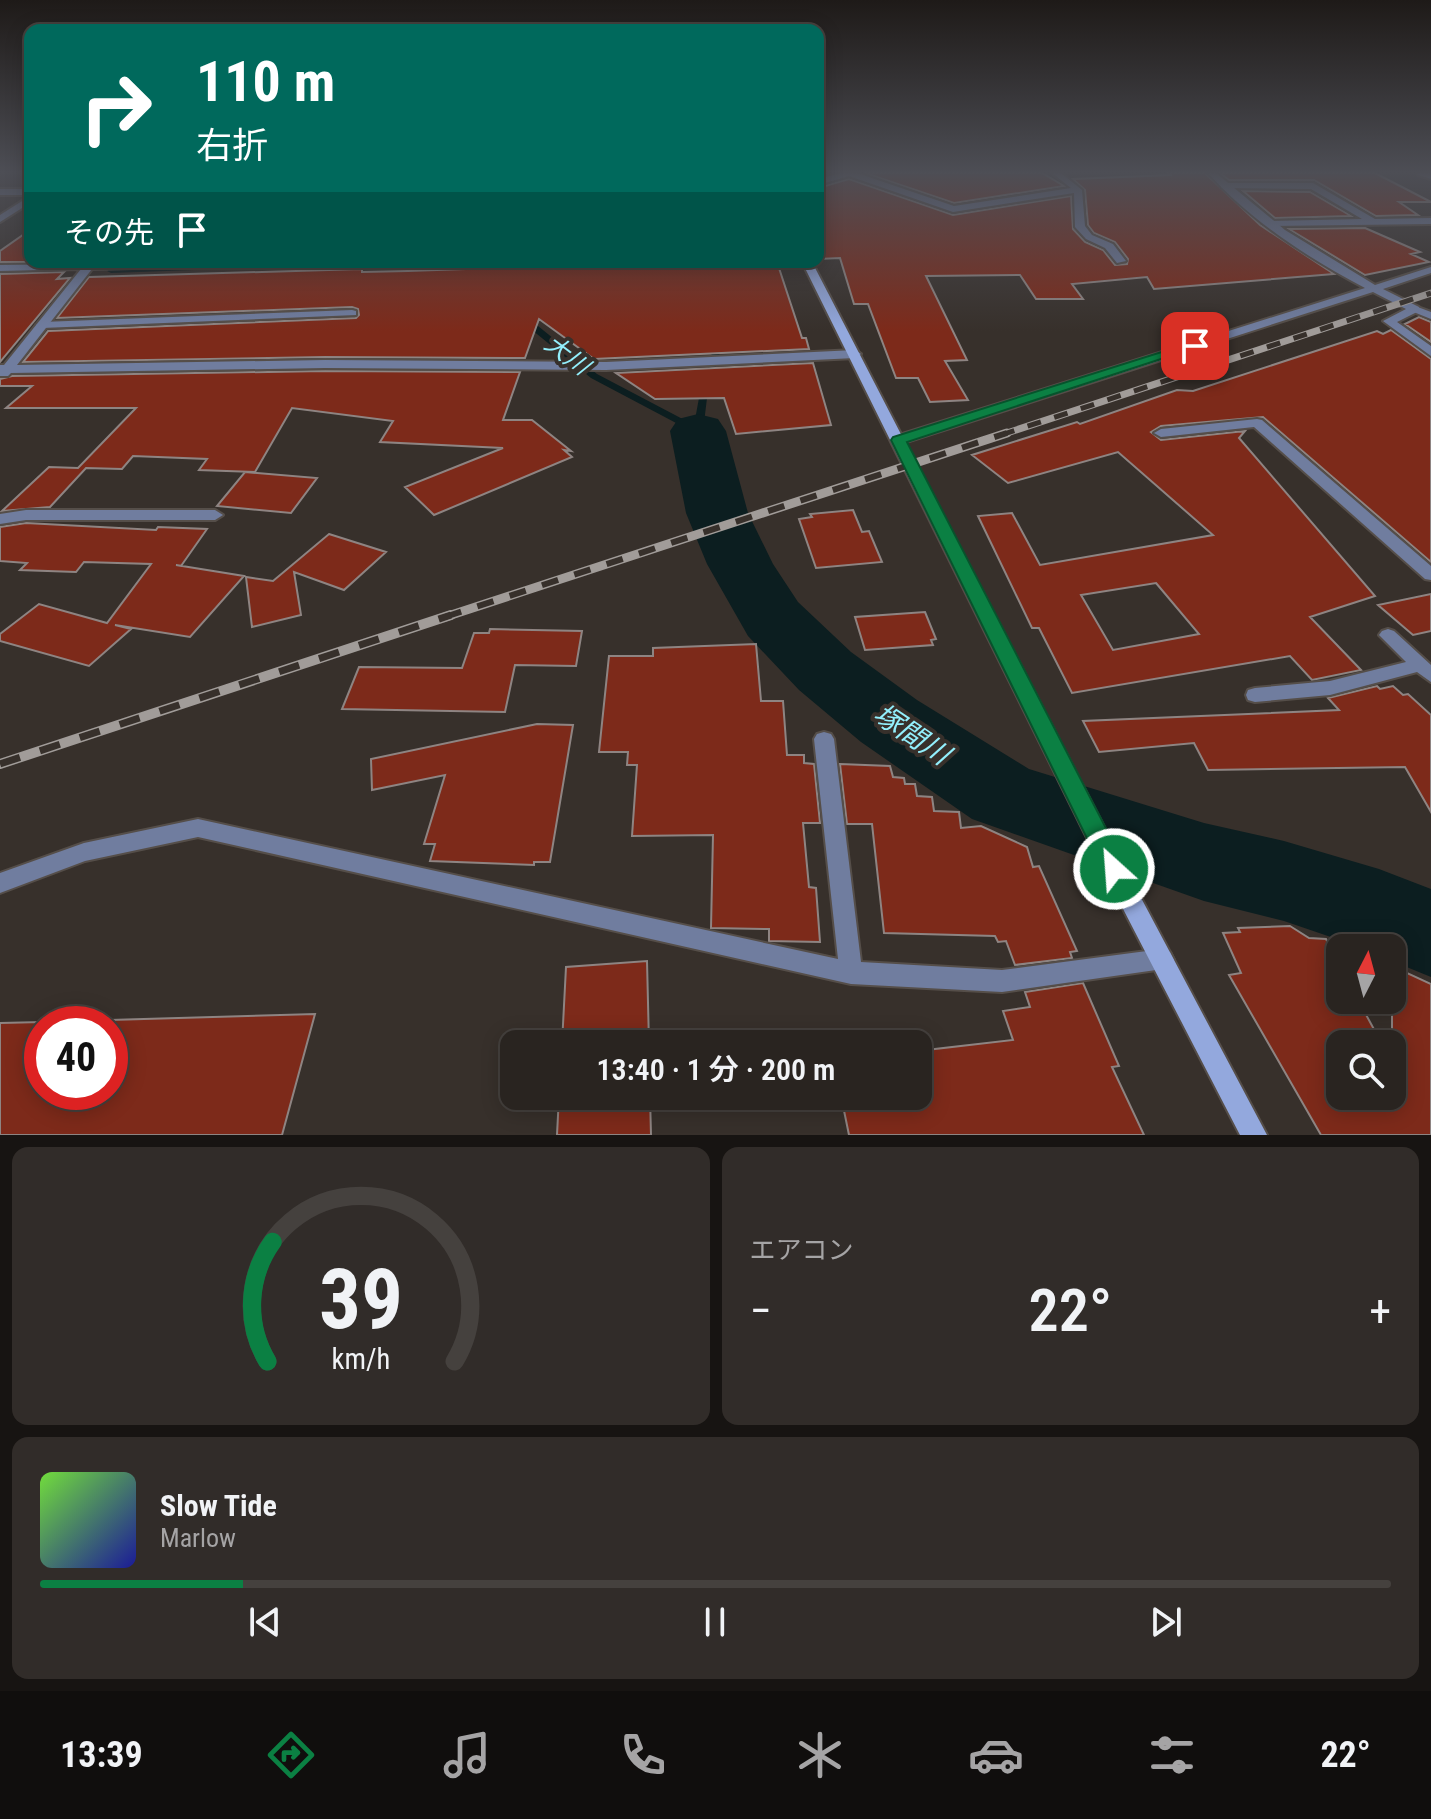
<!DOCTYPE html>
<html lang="ja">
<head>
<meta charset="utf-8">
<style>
  body { margin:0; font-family:"Roboto Condensed","Noto Sans JP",sans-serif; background:#312c29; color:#f1f3f6; height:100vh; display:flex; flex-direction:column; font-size:30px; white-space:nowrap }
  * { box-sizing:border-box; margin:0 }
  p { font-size:26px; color:#a5a4a5 }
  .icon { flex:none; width:44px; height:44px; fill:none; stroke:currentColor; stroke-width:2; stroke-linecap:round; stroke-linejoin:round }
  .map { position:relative; height:1135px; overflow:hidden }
  .side { display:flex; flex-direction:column; gap:12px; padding:12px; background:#171412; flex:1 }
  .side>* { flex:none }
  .hud { position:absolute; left:24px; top:24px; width:800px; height:244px; border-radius:16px; box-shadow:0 4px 20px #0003,0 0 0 2px #45413e; background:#00695c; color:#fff; overflow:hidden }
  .needle { width:52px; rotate:6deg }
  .fabs { position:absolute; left:1326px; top:934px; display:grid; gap:16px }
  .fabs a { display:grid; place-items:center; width:80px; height:80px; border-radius:16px; background:#292420; box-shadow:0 4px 20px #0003,0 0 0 2px #45413e; font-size:40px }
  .speed { position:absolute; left:24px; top:1006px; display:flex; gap:16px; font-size:40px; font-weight:700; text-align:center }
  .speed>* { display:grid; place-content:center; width:104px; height:104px; border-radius:50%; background:#292420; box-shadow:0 4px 20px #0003,0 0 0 2px #45413e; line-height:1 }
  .speed .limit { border:12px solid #d22; background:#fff; color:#111 }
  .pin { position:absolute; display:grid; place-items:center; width:68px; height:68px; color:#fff; margin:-34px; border-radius:16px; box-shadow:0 4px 12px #0006 }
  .me { position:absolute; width:88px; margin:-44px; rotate:334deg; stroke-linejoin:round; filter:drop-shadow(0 0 6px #0008) }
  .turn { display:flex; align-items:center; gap:28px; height:168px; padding:0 40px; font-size:36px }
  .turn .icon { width:104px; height:104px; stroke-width:2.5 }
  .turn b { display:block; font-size:56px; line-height:68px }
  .then { display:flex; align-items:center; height:76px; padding:0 40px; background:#0003; gap:16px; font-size:30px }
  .big { font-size:60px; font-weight:600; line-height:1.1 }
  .side .widget { flex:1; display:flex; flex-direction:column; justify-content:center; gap:12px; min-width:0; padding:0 28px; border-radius:16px; background:#312c29 }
  .side .dial { align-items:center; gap:0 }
  .dial svg { height:208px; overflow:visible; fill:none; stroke:#45413e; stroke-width:7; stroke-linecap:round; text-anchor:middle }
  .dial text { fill:#f1f3f6; stroke:none }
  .song { display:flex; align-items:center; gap:24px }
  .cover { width:96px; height:96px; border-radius:12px; background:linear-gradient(135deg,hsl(100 70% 55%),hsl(240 70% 35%)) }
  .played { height:8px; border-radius:4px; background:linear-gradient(90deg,#0b8043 15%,#45413e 15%) }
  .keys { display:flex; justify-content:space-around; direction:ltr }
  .heat { display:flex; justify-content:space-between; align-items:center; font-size:44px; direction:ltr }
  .side .tiles { flex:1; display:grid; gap:12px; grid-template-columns:1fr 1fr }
  .widget:last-child { grid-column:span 2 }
  .trip { position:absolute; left:500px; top:1030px; width:432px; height:80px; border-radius:16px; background:#292420; box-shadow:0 4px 20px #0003,0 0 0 2px #45413e; font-weight:600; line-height:80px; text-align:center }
  .menu { display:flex; height:128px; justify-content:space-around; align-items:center; background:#100e0d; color:#a5a4a5 }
  .menu .icon { width:56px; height:56px }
  .menu .active { color:#0b8043 }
  .menu b { font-size:36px; color:#f1f3f6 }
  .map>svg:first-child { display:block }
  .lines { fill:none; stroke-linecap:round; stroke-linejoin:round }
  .stream { fill:#0c1e20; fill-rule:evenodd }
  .river { fill:#0c1e20; fill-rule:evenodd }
  .building { fill:#7d2a1a; stroke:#8e8482; stroke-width:2; fill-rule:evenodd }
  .lane-casing { stroke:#554e49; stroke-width:4 }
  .street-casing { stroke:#554e49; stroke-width:4 }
  .secondary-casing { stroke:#554e49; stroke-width:4 }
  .lane { fill:#707d9f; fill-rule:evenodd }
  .street { fill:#707d9f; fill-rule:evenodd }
  .secondary { fill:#93a8dd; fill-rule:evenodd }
  .rail-far2-casing { stroke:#a19c99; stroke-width:7 }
  .rail-far1-casing { stroke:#a19c99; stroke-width:9 }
  .rail-casing { stroke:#a19c99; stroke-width:10 }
  .rail-far2 { stroke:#37302b; stroke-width:5; stroke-dasharray:14; stroke-linecap:butt }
  .rail-far1 { stroke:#37302b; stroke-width:6; stroke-dasharray:17; stroke-linecap:butt }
  .rail { stroke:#37302b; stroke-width:7; stroke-dasharray:21; stroke-linecap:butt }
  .route { fill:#0b8043; stroke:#07532c; stroke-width:2 }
  .labels { text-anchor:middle; stroke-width:8; stroke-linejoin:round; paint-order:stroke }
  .far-water-label { font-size:24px; font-style:italic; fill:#93effc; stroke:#37302b }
  .water-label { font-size:28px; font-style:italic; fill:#93effc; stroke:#37302b }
</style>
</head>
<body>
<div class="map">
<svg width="1431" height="1135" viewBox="0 0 1431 1135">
  <rect width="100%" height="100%" fill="#37302b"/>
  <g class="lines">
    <!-- stream -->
    <path class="stream" d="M 299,262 L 361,262 L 357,264 L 111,273 L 107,271 L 111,269 Z
      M 443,262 L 452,262 L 474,276 L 467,278 Z
      M 521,317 L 527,317 L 597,374 L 694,425 L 699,398 L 716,339 L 723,337 L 724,339 L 707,398 L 703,431 L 701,433 L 695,433 L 591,378 L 521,321 Z"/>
    <!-- river -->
    <path class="river" d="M 698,414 L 718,419 L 726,431 L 748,513 L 773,564 L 798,602 L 851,652 L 917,700 L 1029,769 L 1204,823 L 1284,841 L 1379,869 L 1431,889 L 1431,977 L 1392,961 L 1392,948 L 1363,948 L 1284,921 L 1204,901 L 972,819 L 861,742 L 799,690 L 748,636 L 707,564 L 686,513 L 670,431 L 678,419 Z"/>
  </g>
  <!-- building -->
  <path class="building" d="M 865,173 L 1042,173 L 1064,186 L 954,203 Z
    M 1167,173 L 1205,173 L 1260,225 L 1334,274 L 1154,289 L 1147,277 L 1072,284 L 1083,299 L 1036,299 L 1020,275 L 926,276 L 967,360 L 945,361 L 968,400 L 930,402 L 918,378 L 896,378 L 868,304 L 854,304 L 840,258 L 818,259 L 818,188 L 849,179 L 953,215 L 1071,196 L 1073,229 L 1085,242 L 1103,250 L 1115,265 L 1127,264 L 1128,259 L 1115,242 L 1094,233 L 1088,225 L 1085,190 L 1073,179 L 1172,175 Z
    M 1220,173 L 1375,173 L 1431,202 L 1399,202 L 1418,215 L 1376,216 L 1314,180 L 1229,180 Z
    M 1243,191 L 1310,192 L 1351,216 L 1275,218 Z
    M 1365,228 L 1420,252 L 1411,254 L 1429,262 L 1365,275 L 1289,229 Z
    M 30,230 L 30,262 L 0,262 L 0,251 Z
    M 494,262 L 777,262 L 802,338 L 806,338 L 809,349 L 594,359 L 539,319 L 525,358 L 325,357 L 23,362 L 48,331 L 356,318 L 359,315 L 358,309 L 352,307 L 57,318 L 89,277 L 362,269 L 362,272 L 408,271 L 494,268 Z
    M 64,272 L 57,279 L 70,278 L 0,362 L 0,274 Z
    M 1419,317 L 1431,322 L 1431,342 L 1405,324 Z
    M 1391,330 L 1431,359 L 1431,562 L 1263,417 L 1161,426 L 1151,432 L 1161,440 L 1245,431 L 1239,438 L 1375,596 L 1310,617 L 1361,670 L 1312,680 L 1290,656 L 1072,693 L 1039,628 L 1032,628 L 978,516 L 1012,513 L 1040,565 L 1213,535 L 1118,452 L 1008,483 L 972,455 L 1077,422 L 1080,424 L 1177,390 L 1193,391 L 1377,331 L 1383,334 ZM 1156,583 L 1199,634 L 1113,650 L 1081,595 Z
    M 813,363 L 831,425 L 736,434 L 724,398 L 655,399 L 616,373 Z
    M 325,371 L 520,372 L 503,420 L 532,420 L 571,451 L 564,450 L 572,457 L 434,515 L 405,487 L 503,448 L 380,442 L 393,421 L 292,408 L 255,472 L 199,470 L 207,459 L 133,456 L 122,469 L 86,468 L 50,507 L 2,511 L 49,467 L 78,468 L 136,408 L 6,408 L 32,386 L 0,386 L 0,379 L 12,376 Z
    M 245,472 L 317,478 L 291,513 L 217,506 Z
    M 853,510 L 862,532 L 869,531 L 882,562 L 816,568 L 799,519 L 812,517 L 810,514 Z
    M 26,523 L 156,530 L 158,527 L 207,529 L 181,566 L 176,565 L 244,576 L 190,637 L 115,625 L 131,629 L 89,666 L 0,641 L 0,634 L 39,604 L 107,623 L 151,564 L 84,562 L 76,572 L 20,570 L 27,563 L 0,561 L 0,527 Z
    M 329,534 L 386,552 L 344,590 L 294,572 L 301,615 L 252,627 L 246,577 L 273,581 Z
    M 1431,594 L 1431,631 L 1413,635 L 1378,605 Z
    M 925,612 L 936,639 L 931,640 L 933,645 L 865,650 L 855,617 Z
    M 490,629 L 582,631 L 576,666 L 515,665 L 505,712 L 342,709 L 359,667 L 462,668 L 474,633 L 489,633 Z
    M 756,644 L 761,701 L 783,701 L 787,755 L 804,755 L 804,763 L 814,764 L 820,823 L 803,823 L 809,887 L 816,888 L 820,942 L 769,941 L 769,929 L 711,928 L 713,835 L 632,836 L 637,765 L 627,765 L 628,752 L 599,752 L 609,656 L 653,656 L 653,648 Z
    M 1377,686 L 1380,689 L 1393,686 L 1403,695 L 1408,694 L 1431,715 L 1431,812 L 1405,767 L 1208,770 L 1194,743 L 1099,752 L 1083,721 L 1339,710 L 1328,698 Z
    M 537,724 L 573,725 L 550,862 L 534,862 L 534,865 L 430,861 L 435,844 L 424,844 L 445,775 L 372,790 L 371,759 Z
    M 840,764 L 890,766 L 893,777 L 904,778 L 905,784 L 915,784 L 917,796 L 932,797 L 934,811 L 959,812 L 961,828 L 981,826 L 1027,847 L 1033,867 L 1039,866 L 1077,951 L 1070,952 L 1072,958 L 1015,965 L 1006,941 L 998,942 L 995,936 L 884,933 L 872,824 L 847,824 Z
    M 1290,926 L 1309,938 L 1326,939 L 1340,966 L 1340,1000 L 1358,1000 L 1382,1044 L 1340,1044 L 1340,1096 L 1392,1096 L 1392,966 L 1431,984 L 1431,1135 L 1321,1135 L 1229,975 L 1241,973 L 1223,933 L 1240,932 L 1238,928 Z
    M 647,961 L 649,1044 L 562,1044 L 566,967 Z
    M 1083,983 L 1119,1066 L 1112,1067 L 1144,1135 L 849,1135 L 841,1096 L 918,1096 L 918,1051 L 1013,1040 L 1003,1011 L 1030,1007 L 1025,992 Z
    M 315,1014 L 282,1135 L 0,1135 L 0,1023 L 42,1022 L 42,1092 L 110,1092 L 110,1020 Z
    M 891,1031 L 894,1044 L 835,1044 L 833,1037 Z
    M 559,1096 L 650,1096 L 651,1135 L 557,1135 Z"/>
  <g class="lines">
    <!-- lane casing -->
    <g class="lane-casing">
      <path id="lane" d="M 1225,183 L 1313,183 L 1375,219 L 1431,218 L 1431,224 L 1269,226 L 1264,223 L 1266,221 L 1362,219 L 1311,189 L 1222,188 L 1221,186 Z
        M 0,189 L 30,189 L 30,195 L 0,195 Z
        M 30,196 L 30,203 L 0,222 L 0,215 Z
        M 1415,306 L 1431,312 L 1431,319 L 1411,311 L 1411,307 Z
        M 352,310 L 356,311 L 356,315 L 42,328 L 36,325 L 42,322 Z"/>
    </g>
    <!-- street casing -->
    <g class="street-casing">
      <path id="street" d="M 841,173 L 857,173 L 954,206 L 1071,188 L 1052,173 L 1061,173 L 1082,190 L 1085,226 L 1092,235 L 1113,244 L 1126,261 L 1117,263 L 1105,248 L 1086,239 L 1075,227 L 1074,193 L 953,212 L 849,176 L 818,185 L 818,179 Z
        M 1208,173 L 1216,173 L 1285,230 L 1375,285 L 1431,267 L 1431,273 L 1383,289 L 1419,307 L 1419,311 L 1397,322 L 1431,346 L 1431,356 L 1383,321 L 1406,309 L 1373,292 L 903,443 L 893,443 L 893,437 L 1365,288 C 1308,258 1251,221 1208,173 Z
        M 1417,173 L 1431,173 L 1431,179 L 1418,175 Z
        M 261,262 L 256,265 L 92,269 L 17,365 L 325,360 L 606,362 L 855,350 L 861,354 L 855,358 L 606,370 L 325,368 L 11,373 L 8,376 L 0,376 L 0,365 L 4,365 L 81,269 L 0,271 L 0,265 Z
        M 1257,419 L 1262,420 L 1431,566 L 1431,580 L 1425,579 L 1254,427 L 1161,437 L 1154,433 L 1161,429 Z
        M 26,510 L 215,510 L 223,515 L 215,520 L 26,520 L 0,524 L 0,514 Z
        M 1388,629 L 1394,631 L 1431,665 L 1431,682 L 1417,672 L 1330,695 L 1255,702 L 1248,700 L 1246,695 L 1248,690 L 1255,688 L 1330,681 L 1406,662 L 1379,635 L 1382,631 Z
        M 824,732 L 831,734 L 834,739 L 861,962 L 1002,970 L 1162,949 L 1170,952 L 1174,960 L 1170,968 L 1002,992 L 851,984 L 198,837 L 85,861 L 0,893 L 0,873 L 84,843 L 198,819 L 838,959 L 814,739 L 817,734 Z"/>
    </g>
    <!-- secondary casing -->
    <g class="secondary-casing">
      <path id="secondary" d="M 802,262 L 812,262 L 1122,862 L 1267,1135 L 1240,1135 L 1106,876 Z"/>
    </g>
    <!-- lane -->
    <use href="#lane" class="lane"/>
    <!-- street -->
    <use href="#street" class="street"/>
    <!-- secondary -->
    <use href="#secondary" class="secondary"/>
    <!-- rail-far2 casing -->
    <g class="rail-far2-casing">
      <path id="rail-far2" d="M 1001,435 L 1431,293"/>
    </g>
    <!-- rail-far1 casing -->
    <g class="rail-far1-casing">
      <path id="rail-far1" d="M 445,617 L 1007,433"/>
    </g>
    <!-- rail casing -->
    <g class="rail-casing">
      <path id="rail" d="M 0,764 L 451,615"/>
    </g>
    <!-- rail-far2 -->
    <use href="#rail-far2" class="rail-far2"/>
    <!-- rail-far1 -->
    <use href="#rail-far1" class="rail-far1"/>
    <!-- rail -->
    <use href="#rail" class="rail"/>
  </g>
  <!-- sky -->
  <linearGradient id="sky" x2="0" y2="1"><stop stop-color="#1e1a18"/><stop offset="0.52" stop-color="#4d4e55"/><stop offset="1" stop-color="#4d4e55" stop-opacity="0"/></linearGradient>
  <rect width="1431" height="331" fill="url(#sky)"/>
  <!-- route -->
  <path class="route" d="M 1190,343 L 1201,346 L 907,442 L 1127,869 L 1123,877 L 1114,880 L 1106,877 L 891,440 L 893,437 Z"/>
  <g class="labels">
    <!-- far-water labels -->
    <g class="far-water-label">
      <text transform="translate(567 355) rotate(37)" y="8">大川</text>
    </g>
    <!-- water labels -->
    <g class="water-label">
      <text transform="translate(912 734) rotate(34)" y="10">塚間川</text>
    </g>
  </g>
</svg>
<div class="fabs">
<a><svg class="needle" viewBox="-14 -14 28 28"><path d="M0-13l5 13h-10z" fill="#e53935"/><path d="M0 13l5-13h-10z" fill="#a5a4a5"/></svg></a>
<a><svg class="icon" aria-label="search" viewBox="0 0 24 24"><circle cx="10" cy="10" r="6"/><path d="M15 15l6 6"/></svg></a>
</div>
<div class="speed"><div class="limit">40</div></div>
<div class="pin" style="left:1195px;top:346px;background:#d93025"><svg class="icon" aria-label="arrive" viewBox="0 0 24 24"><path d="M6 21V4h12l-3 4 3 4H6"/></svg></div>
<svg class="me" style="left:1114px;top:869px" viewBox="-20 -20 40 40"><circle r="17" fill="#0b8043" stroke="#fff" stroke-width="3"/><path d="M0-11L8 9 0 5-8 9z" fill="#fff"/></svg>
<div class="trip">13:40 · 1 分 · 200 m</div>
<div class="hud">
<div class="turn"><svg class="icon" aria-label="right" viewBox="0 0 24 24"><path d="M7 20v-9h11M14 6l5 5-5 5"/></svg><div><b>110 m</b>右折</div></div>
<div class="then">その先<svg class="icon" aria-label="arrive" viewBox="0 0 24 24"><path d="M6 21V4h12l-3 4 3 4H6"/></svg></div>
</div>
</div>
<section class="side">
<div class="tiles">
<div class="widget dial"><svg viewBox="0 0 100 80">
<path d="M14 69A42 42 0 1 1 86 69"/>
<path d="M14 69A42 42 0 0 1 16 23" stroke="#0b8043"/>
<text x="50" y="56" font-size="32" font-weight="700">39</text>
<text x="50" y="72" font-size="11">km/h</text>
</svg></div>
<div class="widget"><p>エアコン</p>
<div class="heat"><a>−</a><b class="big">22°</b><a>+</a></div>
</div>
<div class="widget">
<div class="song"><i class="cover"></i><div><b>Slow Tide</b><p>Marlow</p></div></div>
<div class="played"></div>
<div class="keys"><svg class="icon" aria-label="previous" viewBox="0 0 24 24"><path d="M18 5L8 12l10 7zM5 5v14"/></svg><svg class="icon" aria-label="pause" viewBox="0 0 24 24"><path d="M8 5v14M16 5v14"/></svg><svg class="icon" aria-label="next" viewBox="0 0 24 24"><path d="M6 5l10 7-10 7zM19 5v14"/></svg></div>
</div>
</div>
</section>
<nav class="menu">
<b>13:39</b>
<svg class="icon active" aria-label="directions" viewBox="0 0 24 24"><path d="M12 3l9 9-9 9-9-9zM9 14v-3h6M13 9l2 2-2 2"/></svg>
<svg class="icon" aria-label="music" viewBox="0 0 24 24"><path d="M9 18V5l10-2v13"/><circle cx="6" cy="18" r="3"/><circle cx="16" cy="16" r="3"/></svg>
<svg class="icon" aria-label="phone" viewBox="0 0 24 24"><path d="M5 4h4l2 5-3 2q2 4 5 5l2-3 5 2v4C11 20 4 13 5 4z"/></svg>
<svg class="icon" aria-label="climate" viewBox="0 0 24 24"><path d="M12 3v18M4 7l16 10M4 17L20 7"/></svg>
<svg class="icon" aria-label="car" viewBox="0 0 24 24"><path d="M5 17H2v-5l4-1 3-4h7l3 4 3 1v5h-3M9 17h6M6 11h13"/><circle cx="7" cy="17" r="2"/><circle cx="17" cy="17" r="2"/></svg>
<svg class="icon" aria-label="filters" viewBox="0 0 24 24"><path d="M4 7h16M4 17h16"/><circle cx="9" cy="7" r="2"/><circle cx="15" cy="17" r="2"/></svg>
<b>22°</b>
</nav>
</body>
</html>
